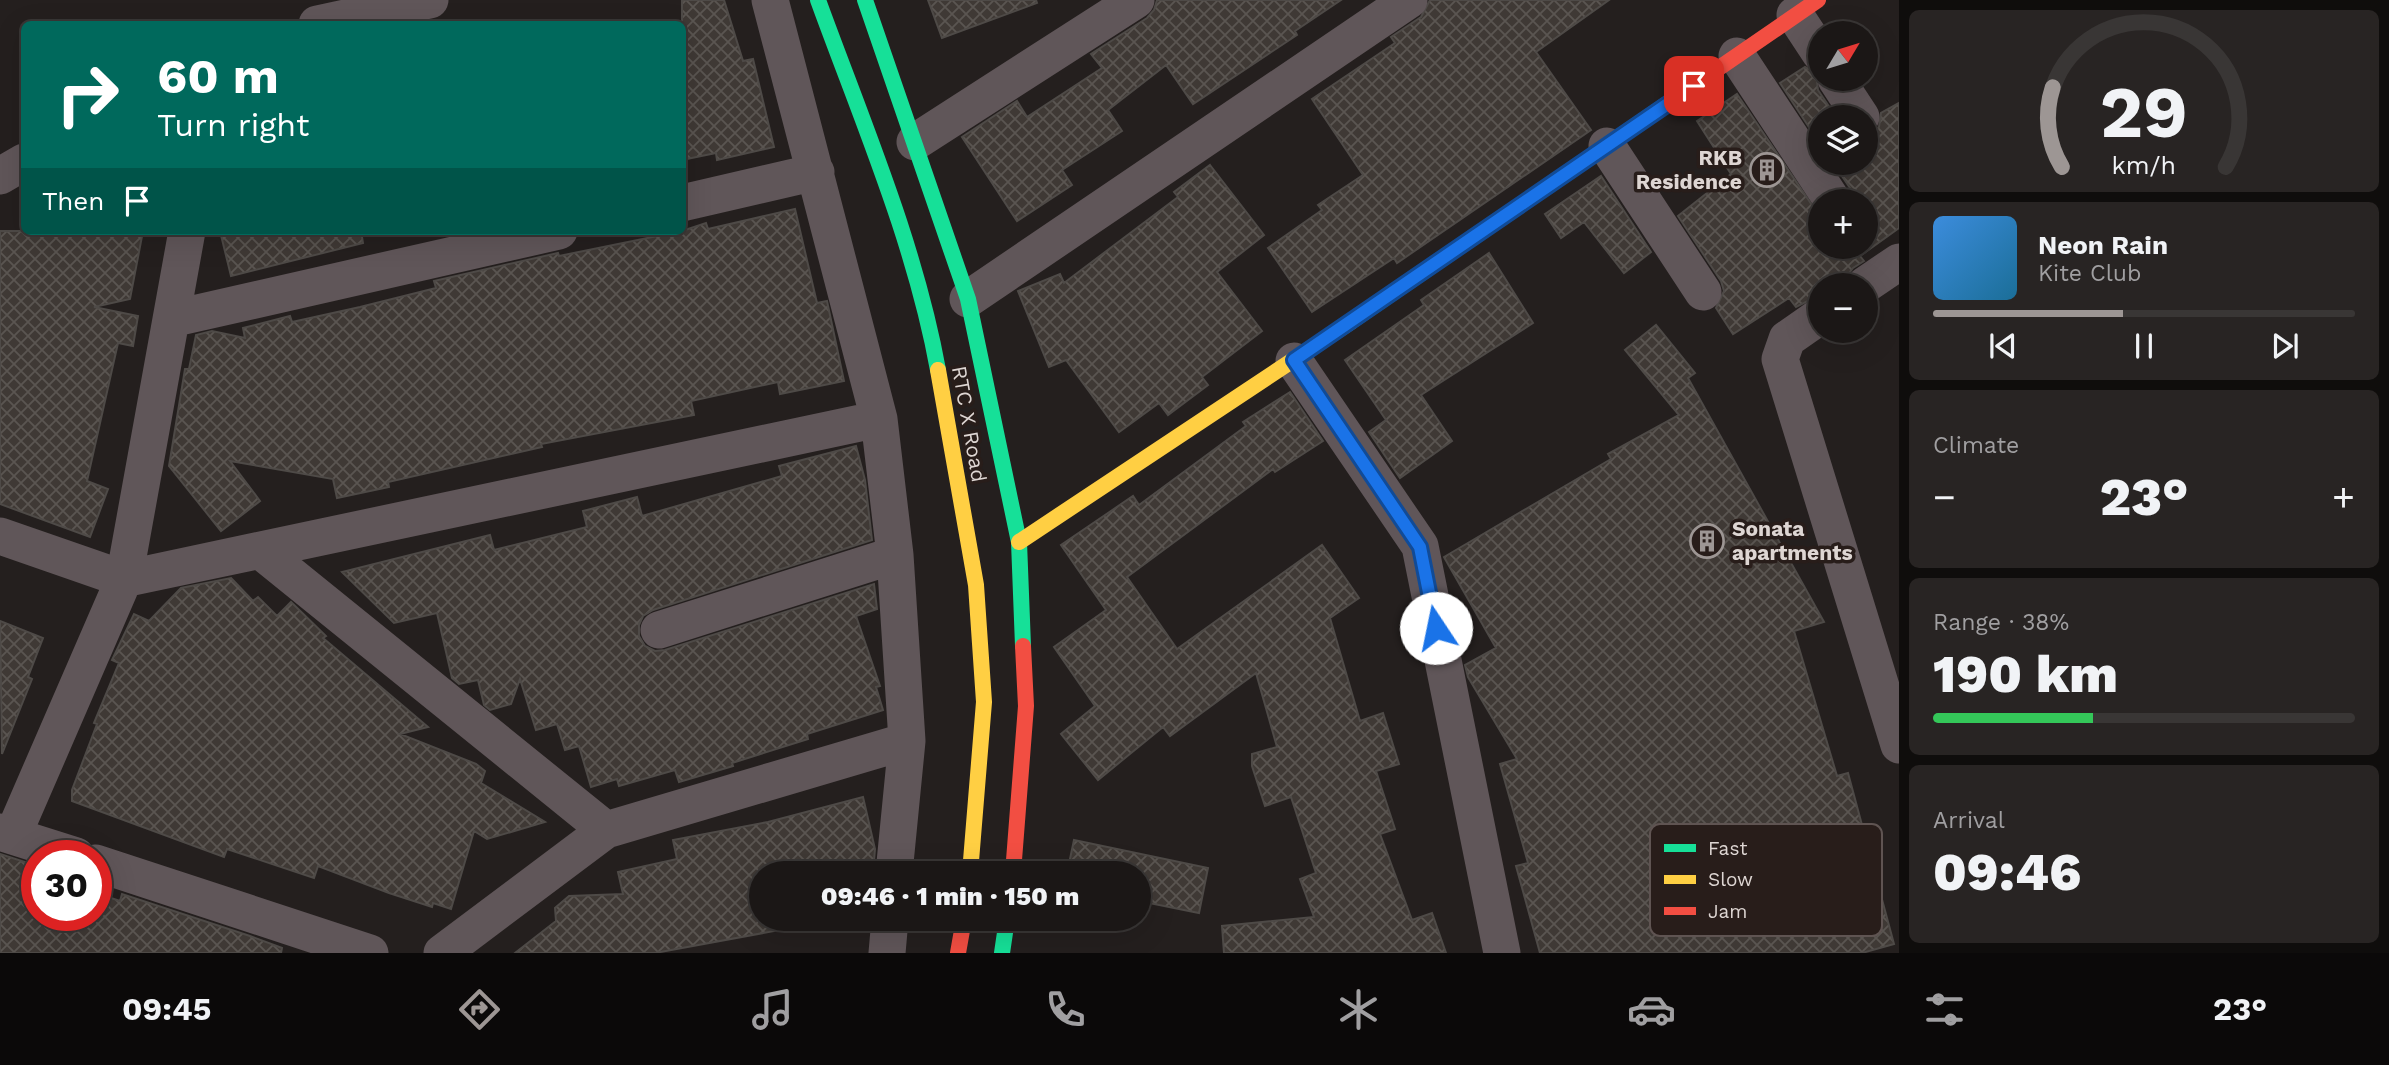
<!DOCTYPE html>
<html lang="en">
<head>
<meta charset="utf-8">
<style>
  body { margin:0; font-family:"Work Sans",sans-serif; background:#282423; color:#f1f3f6; height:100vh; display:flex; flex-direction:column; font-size:26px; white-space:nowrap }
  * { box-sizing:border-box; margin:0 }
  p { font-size:23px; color:#a09fa1 }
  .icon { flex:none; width:38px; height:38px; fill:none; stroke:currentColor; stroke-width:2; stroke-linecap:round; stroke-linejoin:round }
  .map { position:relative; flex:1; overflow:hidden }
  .side { display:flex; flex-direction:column; gap:10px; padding:10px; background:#0f0d0c; width:490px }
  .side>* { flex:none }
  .guide { position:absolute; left:21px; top:21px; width:665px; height:214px; border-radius:10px; box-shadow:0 7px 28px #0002,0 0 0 2px #393635; background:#00695c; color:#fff; overflow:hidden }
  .needle { width:46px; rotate:52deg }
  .fabs { position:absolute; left:1808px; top:21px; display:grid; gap:14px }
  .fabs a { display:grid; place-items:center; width:70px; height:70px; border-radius:50%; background:#1b1716; box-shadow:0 7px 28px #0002,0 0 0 2px #393635; font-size:35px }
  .speed { position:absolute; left:21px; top:840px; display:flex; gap:14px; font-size:35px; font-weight:700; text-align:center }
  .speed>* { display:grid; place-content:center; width:91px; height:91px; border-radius:50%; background:#1b1716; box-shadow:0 7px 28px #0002,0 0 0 2px #393635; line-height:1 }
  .speed .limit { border:10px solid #d22; background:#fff; color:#111 }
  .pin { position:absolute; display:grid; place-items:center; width:60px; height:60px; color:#fff; margin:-30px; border-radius:14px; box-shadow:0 4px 10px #0006 }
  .me { position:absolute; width:77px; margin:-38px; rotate:349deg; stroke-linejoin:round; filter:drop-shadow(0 0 5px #0008) }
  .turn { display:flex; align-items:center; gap:24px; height:147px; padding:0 21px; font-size:32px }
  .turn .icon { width:91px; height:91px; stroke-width:2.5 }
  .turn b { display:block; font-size:49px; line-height:60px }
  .then { display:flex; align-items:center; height:66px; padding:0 21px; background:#0003; gap:14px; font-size:26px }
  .big { font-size:52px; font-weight:800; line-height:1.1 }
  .side .widget { flex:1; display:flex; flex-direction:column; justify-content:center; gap:10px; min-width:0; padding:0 24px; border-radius:10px; background:#282423 }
  .side .dial { align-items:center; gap:0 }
  .dial svg { height:182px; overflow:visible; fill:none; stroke:#393635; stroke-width:7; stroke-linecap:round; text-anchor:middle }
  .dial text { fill:#f1f3f6; stroke:none }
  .song { display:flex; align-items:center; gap:21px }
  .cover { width:84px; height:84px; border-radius:10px; background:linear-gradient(135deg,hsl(210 70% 55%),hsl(200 70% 35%)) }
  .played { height:7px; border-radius:4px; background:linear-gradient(90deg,#9d9694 45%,#393635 45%) }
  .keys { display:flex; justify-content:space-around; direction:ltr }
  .heat { display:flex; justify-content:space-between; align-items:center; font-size:38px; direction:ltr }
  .charge { height:10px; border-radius:5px; background:linear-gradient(90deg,#34c759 38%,#393635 0) }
  .trip { position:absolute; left:749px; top:861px; width:402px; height:70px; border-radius:35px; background:#1b1716; box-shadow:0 7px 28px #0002,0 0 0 2px #393635; font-weight:800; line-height:70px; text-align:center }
  .tab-bar { display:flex; height:112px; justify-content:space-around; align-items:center; background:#0b0909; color:#a09fa1 }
  .tab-bar .icon { width:49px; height:49px }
  .tab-bar .on { color:#9d9694 }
  .tab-bar b { font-size:32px; color:#f1f3f6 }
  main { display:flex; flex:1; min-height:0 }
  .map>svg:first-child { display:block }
  .building { fill:url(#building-cross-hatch); stroke:#4e4a47; stroke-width:2 }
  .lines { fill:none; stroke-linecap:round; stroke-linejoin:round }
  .street { stroke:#605659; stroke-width:37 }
  .fast { stroke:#16e098; stroke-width:16 }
  .slow { stroke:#ffcf43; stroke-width:16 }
  .jam { stroke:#f24e42; stroke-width:16 }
  .route-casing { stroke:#114b97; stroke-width:18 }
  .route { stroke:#1a73e8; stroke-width:12 }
  .labels { text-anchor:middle; stroke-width:7; stroke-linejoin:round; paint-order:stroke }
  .poi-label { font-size:21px; font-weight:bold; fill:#ded6d3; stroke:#281d1a; text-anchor:end }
  .street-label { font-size:21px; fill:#ded6d3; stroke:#281d1a }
  .key { fill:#281d1a; stroke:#5f5452; stroke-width:2 }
  .key-label { font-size:19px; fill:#ded6d3 }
</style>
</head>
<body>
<main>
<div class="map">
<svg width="1899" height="953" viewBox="0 0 1899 953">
  <defs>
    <pattern id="building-cross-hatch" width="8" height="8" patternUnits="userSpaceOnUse" patternTransform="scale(1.75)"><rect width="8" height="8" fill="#3f3935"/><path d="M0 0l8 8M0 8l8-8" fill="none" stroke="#5a5551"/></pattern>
  </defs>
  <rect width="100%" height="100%" fill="#241f1e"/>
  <!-- building -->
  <path class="building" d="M 682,0 L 724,0 L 743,61 L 753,59 L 774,147 L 717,160 L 716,153 L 682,160 Z
    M 928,0 L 1036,0 L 1037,3 L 942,38 Z
    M 1157,0 L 1341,0 L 1295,31 L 1297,35 L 1193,104 L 1166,65 L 1108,110 L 1122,131 L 1062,170 L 1072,185 L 1017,221 L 962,137 L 1017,101 L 1027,117 L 1102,68 L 1091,54 L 1147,18 L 1154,10 Z
    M 1430,0 L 1609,0 L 1536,52 L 1591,130 L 1397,263 L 1394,258 L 1312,312 L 1268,248 L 1322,210 L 1318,205 L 1363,175 L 1312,99 L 1395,43 L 1391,37 L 1421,17 Z
    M 1805,67 L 1816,73 L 1818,90 L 1836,117 L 1820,117 L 1820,144 L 1780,83 Z
    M 1737,94 L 1820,217 L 1820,247 L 1866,247 L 1866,201 L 1853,201 L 1850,188 L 1833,163 L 1866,163 L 1866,137 L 1879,127 L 1881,113 L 1899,103 L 1899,228 L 1860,256 L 1864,261 L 1853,268 L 1840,285 L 1820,285 L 1820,295 L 1796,307 L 1789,298 L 1733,334 L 1716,308 L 1724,291 L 1721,281 L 1678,216 L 1731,174 L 1697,121 Z
    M 1210,165 L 1264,235 L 1217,272 L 1262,331 L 1202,377 L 1208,385 L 1168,415 L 1159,403 L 1119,432 L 1066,360 L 1049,367 L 1018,291 L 1060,274 L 1064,283 L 1178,197 L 1174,192 Z
    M 1601,176 L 1651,252 L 1624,273 L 1584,222 L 1561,238 L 1545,214 Z
    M 795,209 L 817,303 L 827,301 L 844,381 L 780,394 L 778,382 L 691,401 L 694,415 L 541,444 L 542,447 L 388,482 L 389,487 L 337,498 L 333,479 L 230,461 L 260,501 L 221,531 L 169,466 L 185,369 L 189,369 L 196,335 L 212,331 L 245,338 L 243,328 L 290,316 L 292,322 L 360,307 L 436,288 L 434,281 L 558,253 L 559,256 L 682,231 L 706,223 L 708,229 Z
    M 0,231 L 143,231 L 130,299 L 94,307 L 138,316 L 133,346 L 118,343 L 87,481 L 108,489 L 90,537 L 0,504 Z
    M 220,231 L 361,231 L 363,243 L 231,276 Z
    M 1489,253 L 1533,323 L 1421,395 L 1452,441 L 1400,478 L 1369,432 L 1386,420 L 1345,360 L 1424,305 L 1421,300 Z
    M 1656,325 L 1695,373 L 1688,378 L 1824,622 L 1794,631 L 1837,776 L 1848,773 L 1894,944 L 1862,953 L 1540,953 L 1516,866 L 1528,863 L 1500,764 L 1517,759 L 1468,677 L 1465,665 L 1496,648 L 1444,557 L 1611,459 L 1608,454 L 1679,415 L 1625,350 Z
    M 1290,392 L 1323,441 L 1275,472 L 1273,469 L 1127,577 L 1177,649 L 1322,545 L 1359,598 L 1330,618 L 1360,721 L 1383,713 L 1399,764 L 1376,771 L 1395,829 L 1380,834 L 1412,920 L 1432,913 L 1446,953 L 1224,953 L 1222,926 L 1314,917 L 1300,879 L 1316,873 L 1291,797 L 1265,806 L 1252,766 L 1252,754 L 1277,747 L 1256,673 L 1170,736 L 1163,727 L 1098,780 L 1061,734 L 1095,706 L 1054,647 L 1106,610 L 1061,545 L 1133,496 L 1139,505 L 1246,426 L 1243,422 Z
    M 856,446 L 865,480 L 872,540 L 653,610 L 643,616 L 639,625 L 639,636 L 645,646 L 655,651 L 665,650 L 874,584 L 877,609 L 856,616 L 880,686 L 876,687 L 883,710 L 807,734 L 808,739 L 732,763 L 733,766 L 679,782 L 675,770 L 619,786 L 617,779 L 591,787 L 579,746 L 565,750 L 557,724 L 536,730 L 520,679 L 511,704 L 490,710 L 484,705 L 478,680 L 459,684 L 452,678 L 437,613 L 394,623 L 342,572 L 490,535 L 494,550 L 587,527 L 583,511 L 637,497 L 642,516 L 782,476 L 779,466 Z
    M 231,578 L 253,601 L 258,597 L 277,616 L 291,602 L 326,636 L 323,638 L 428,727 L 400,734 L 476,764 L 485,771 L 481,783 L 545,822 L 487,839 L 474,831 L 451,909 L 433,903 L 432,907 L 389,893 L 318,866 L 314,878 L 227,849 L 224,857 L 72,801 L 72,790 L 97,724 L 94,723 L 119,663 L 112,660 L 134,614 L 149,621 L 181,588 Z
    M 0,621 L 43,638 L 28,677 L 32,679 L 2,754 Z
    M 863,797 L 875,849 L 873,873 L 761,873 L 761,919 L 783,919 L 785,929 L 655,953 L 515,953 L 556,921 L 555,908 L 569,896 L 623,894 L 618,872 L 677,859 L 673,840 L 768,822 Z
    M 1074,840 L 1208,868 L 1199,913 L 1139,901 L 1139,873 L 1067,873 Z
    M 0,854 L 37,866 L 37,915 L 96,915 L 96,893 L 120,901 L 122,894 L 250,936 L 282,948 L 281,953 L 0,953 Z"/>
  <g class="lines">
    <!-- street -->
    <path class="street" d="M 770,0 L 879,419 L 895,555 L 907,741 L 894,873
      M 1795,15 L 1820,53
      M 317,24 L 430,0
      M 1737,56 L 1832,200
      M 1836,79 L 1861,117
      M 915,142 L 1136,0
      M 1607,146 L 1703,292
      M 0,176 L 24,162
      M 682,203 L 816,172
      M 1865,285 L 1899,262
      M 968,299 L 1409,0
      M 1820,316 L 1787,339 L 1780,359 L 1899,745
      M 171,319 L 559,231
      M 1294,361 L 1420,546 L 1502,953
      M 0,536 L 124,579 L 879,419
      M 261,551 L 606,830
      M 659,630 L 895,555
      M 0,832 L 76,856
      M 13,835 L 124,579 L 187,231
      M 96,863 L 370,953
      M 442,953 L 606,830 L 907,741
      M 887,953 L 890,919"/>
    <!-- fast -->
    <path class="fast" d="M 818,0 C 862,121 915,243 938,370
      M 865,0 L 968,299 L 1019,542 L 1023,646
      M 1352,321 L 1687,90
      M 1002,953 L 1007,919"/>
    <!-- slow -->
    <path class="slow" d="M 938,370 L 976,585 L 984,702 L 970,873
      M 1019,542 L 1352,321"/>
    <!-- jam -->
    <path class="jam" d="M 1687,90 L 1818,0
      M 1013,873 L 1026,706 L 1023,646
      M 958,953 L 964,919"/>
  </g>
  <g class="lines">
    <!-- route casing -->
    <g class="route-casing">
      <path id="route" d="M 1436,628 L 1420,547 L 1294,360 L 1694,86"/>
    </g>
    <!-- route -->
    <use href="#route" class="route"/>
  </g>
  <!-- icons -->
  <defs>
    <g id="building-ring" transform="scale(1.75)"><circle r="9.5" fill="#281d1a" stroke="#9d9694" stroke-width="1.5"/><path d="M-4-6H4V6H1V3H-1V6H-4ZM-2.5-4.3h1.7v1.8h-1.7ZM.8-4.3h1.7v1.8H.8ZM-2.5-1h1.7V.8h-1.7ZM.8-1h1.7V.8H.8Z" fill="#9d9694"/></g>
  </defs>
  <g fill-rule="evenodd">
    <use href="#building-ring" x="1767" y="170"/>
    <use href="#building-ring" x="1707" y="541"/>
  </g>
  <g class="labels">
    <!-- poi labels -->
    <g class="poi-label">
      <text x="1742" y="165">RKB<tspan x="1742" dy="24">Residence</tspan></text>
      <text x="1732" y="536" text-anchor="start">Sonata<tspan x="1732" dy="24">apartments</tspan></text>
    </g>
    <!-- street labels -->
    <g class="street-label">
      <text transform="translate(969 424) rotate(80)" y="7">RTC X Road</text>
    </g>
  </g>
  <!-- legend -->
  <rect x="1650" y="824" width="232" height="112" rx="10" class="key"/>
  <rect x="1664" y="844" width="32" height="8" fill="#16e098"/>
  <rect x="1664" y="875" width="32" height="9" fill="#ffcf43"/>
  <rect x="1664" y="907" width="32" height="8" fill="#f24e42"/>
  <g class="key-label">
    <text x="1708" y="855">Fast</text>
    <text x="1708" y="886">Slow</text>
    <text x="1708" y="918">Jam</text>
  </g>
</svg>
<div class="fabs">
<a><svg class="needle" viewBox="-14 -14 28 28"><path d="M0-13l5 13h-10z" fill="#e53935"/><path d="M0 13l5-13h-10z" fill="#a09fa1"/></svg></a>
<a><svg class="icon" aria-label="layers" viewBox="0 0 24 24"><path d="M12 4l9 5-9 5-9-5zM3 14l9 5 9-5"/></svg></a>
<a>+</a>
<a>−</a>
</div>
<div class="speed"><div class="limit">30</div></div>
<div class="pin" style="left:1694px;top:86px;background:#d93025"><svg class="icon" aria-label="arrive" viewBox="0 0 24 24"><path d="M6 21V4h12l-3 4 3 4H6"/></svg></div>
<svg class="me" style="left:1436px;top:628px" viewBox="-20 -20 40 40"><circle r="19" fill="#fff"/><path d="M0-13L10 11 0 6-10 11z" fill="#1a73e8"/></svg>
<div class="trip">09:46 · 1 min · 150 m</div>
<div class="guide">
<div class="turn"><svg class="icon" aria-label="right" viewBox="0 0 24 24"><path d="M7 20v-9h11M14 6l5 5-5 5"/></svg><div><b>60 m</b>Turn right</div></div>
<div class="then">Then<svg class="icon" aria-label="arrive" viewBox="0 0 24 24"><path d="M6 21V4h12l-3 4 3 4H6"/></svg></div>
</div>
</div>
<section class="side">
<div class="widget dial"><svg viewBox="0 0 100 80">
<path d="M14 69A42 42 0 1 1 86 69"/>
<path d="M14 69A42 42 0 0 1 10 34" stroke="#9d9694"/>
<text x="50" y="56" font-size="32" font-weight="700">29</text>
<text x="50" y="72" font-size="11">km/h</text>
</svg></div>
<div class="widget">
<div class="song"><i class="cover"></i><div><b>Neon Rain</b><p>Kite Club</p></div></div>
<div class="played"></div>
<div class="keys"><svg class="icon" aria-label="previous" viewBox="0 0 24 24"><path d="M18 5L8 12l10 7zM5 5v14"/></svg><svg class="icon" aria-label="pause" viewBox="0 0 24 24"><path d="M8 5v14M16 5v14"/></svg><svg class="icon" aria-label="next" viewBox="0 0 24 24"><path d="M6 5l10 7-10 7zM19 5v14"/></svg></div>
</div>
<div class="widget"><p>Climate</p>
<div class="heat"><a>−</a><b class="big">23°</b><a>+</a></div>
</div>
<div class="widget"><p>Range · 38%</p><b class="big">190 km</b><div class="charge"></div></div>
<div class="widget"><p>Arrival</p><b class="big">09:46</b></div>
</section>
</main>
<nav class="tab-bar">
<b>09:45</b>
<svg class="icon on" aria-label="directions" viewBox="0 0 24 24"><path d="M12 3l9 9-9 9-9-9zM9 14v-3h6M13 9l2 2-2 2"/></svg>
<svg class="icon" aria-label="music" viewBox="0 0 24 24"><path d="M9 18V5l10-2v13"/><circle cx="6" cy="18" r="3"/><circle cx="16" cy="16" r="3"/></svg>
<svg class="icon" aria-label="phone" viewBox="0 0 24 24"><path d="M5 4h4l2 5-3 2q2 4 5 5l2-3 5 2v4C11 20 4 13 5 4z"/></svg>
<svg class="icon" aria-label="climate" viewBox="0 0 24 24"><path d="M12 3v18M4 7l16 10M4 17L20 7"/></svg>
<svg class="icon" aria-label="car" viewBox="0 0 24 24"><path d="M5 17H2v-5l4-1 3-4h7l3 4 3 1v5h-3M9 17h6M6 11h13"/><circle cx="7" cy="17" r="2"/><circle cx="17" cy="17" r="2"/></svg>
<svg class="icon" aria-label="filters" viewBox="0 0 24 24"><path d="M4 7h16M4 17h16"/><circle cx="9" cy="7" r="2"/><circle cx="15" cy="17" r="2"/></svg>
<b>23°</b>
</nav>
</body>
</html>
